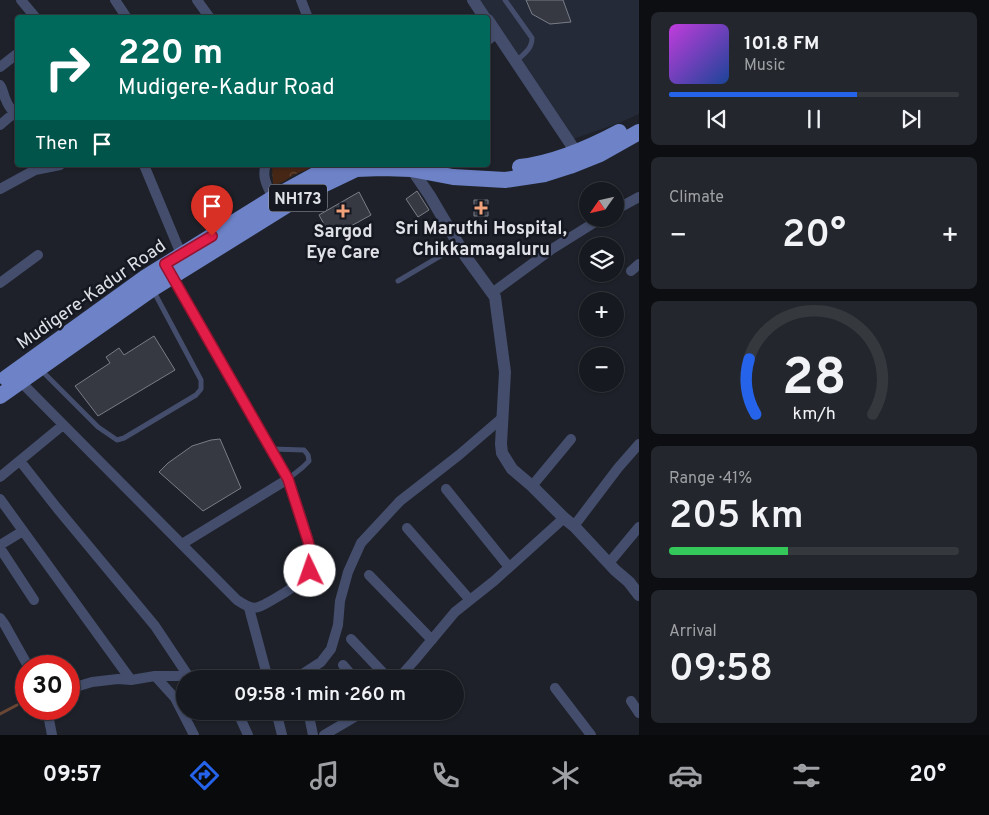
<!DOCTYPE html>
<html lang="en">
<head>
<meta charset="utf-8">
<style>
  body { margin:0; font-family:Overpass,sans-serif; background:#23262c; color:#f1f3f6; height:100vh; display:flex; flex-direction:column; font-size:19px; white-space:nowrap }
  * { box-sizing:border-box; margin:0 }
  p { font-size:16px; color:#9ea0a4 }
  .icon { flex:none; width:28px; height:28px; fill:none; stroke:currentColor; stroke-width:2; stroke-linecap:round; stroke-linejoin:round }
  .map { position:relative; flex:1; overflow:hidden }
  .side { display:flex; flex-direction:column; gap:12px; padding:12px; background:#0c0e11; width:350px }
  .side>* { flex:none }
  .banner { position:absolute; left:15px; top:15px; width:475px; height:152px; border-radius:5px; box-shadow:0 1px 4px #0004,0 0 0 1px #35383d; background:#00695c; color:#fff; overflow:hidden }
  .needle { width:32px; rotate:236deg }
  .controls { position:absolute; left:579px; top:182px; display:grid; gap:10px }
  .controls a { display:grid; place-items:center; width:45px; height:45px; border-radius:50%; background:#16191f; box-shadow:0 1px 4px #0004,0 0 0 1px #35383d; font-size:25px }
  .speed { position:absolute; left:15px; top:655px; display:flex; gap:10px; font-size:25px; font-weight:700; text-align:center }
  .speed>* { display:grid; place-content:center; width:65px; height:65px; border-radius:50%; background:#16191f; box-shadow:0 1px 4px #0004,0 0 0 1px #35383d; line-height:1 }
  .speed .limit { border:8px solid #d22; background:#fff; color:#111 }
  .pin { position:absolute; display:grid; place-items:center; width:42px; height:42px; color:#fff; margin:-51px -21px; border-radius:50% 50% 50% 0; rotate:-45deg; box-shadow:0 0 5px #0007 }
  .pin .icon { rotate:45deg }
  .me { position:absolute; width:55px; margin:-28px; rotate:357deg; stroke-linejoin:round; filter:drop-shadow(0 0 4px #0008) }
  .turn { display:flex; align-items:center; gap:18px; height:105px; padding:0 20px; font-size:22px }
  .turn .icon { width:65px; height:65px; stroke-width:2.5 }
  .turn b { display:block; font-size:35px; line-height:42px }
  .then { display:flex; align-items:center; height:48px; padding:0 20px; background:#0003; gap:10px; font-size:19px }
  .big { font-size:38px; font-weight:600; line-height:1.1 }
  .side .card { flex:1; display:flex; flex-direction:column; justify-content:center; gap:8px; min-width:0; padding:0 18px; border-radius:8px; background:#23262c }
  .side .dial { align-items:center; gap:0 }
  .dial svg { height:130px; overflow:visible; fill:none; stroke:#35383d; stroke-width:7; stroke-linecap:round; text-anchor:middle }
  .dial text { fill:#f1f3f6; stroke:none }
  .song { display:flex; align-items:center; gap:15px }
  .cover { width:60px; height:60px; border-radius:8px; background:linear-gradient(135deg,hsl(290 70% 55%),hsl(220 70% 35%)) }
  .played { height:5px; border-radius:2px; background:linear-gradient(90deg,#2563eb 65%,#35383d 65%) }
  .keys { display:flex; justify-content:space-around; direction:ltr }
  .heat { display:flex; justify-content:space-between; align-items:center; font-size:28px; direction:ltr }
  .charge { height:8px; border-radius:4px; background:linear-gradient(90deg,#34c759 41%,#35383d 0) }
  .trip { position:absolute; left:176px; top:670px; width:288px; height:50px; border-radius:25px; background:#16191f; box-shadow:0 1px 4px #0004,0 0 0 1px #35383d; font-weight:600; line-height:50px; text-align:center }
  .tab-bar { display:flex; height:80px; justify-content:space-around; align-items:center; background:#090a0c; color:#9ea0a4 }
  .tab-bar .icon { width:35px; height:35px }
  .tab-bar .on { color:#2563eb }
  .tab-bar b { font-size:22px; color:#f1f3f6 }
  main { display:flex; flex:1; min-height:0 }
  .map>svg:first-child { display:block }
  .built { fill:#252a38 }
  .park { fill:url(#park-crowns) }
  .lines { fill:none; stroke-linecap:round; stroke-linejoin:round }
  .stream { stroke:#6a4735; stroke-width:3 }
  .building { fill:#363942; stroke:#797d88 }
  .service { stroke:#444e6c; stroke-width:5 }
  .minor { stroke:#444e6c; stroke-width:10 }
  .tertiary { stroke:#444e6c; stroke-width:12 }
  .trunk { stroke:#6d82c7; stroke-width:16 }
  .route-casing { stroke:#92132f; stroke-width:12 }
  .route { stroke:#e11d48; stroke-width:9 }
  .poi-dot { fill:#f1a27b; stroke:#151820; stroke-width:2 }
  .labels { text-anchor:middle; stroke-width:5; stroke-linejoin:round; paint-order:stroke }
  .shield { fill:#151820; stroke:#a2a5ab; stroke-width:1 }
  .shield-label { font-size:16px; font-weight:bold; fill:#dfe1e7 }
  .poi-label { font-size:18px; font-weight:bold; fill:#dfe1e7; stroke:#151820 }
  .street-label { font-size:18px; fill:#dfe1e7; stroke:#151820 }
</style>
</head>
<body>
<main>
<div class="map">
<svg width="639" height="735" viewBox="0 0 639 735">
  <defs>
    <pattern id="park-crowns" width="20" height="18" patternUnits="userSpaceOnUse" patternTransform="scale(1.25)"><rect width="20" height="18" fill="#462615"/><path d="M2 6a3 3 0 1 1 6 0M12 15a3 3 0 1 1 6 0" fill="none" stroke="#604537"/></pattern>
  </defs>
  <rect width="100%" height="100%" fill="#1e2129"/>
  <!-- built -->
  <path class="built" d="M 478,0 L 639,0 L 639,114 L 619,123 L 573,139 Z"/>
  <!-- park -->
  <path class="park" d="M 272,165 L 315,165 C 308,170 299,172 292,176 C 285,180 281,185 273,184 Z"/>
  <g class="lines">
    <!-- stream -->
    <path class="stream" d="M 0,714 L 17,705"/>
  </g>
  <!-- building -->
  <path class="building" d="M 526,0 L 563,0 L 571,22 L 550,24 L 532,14 Z
    M 417,191 L 429,210 L 418,217 L 406,199 Z
    M 359,192 L 371,215 L 331,237 L 319,215 Z
    M 474,200 L 488,200 L 488,216 L 474,216 Z
    M 154,336 L 175,370 L 98,416 L 75,386 L 110,363 L 106,357 L 119,348 L 124,355 Z
    M 220,439 L 241,488 L 203,511 L 159,472 L 168,463 L 192,446 L 211,440 Z"/>
  <g class="lines">
    <!-- service -->
    <path class="service" d="M 505,0 L 532,38 C 532,49 524,54 516,61
      M 398,281 L 459,245
      M 40,369 L 98,427 L 117,440 L 124,438 L 196,395 L 201,389 L 201,380 L 153,290
      M 272,449 L 304,450 L 308,455 L 309,461 L 303,467 L 288,479"/>
    <!-- minor -->
    <path class="minor" d="M 21,0 L 36,18
      M 115,0 L 127,18
      M 197,0 L 210,18
      M 301,0 L 308,18
      M 488,40 L 497,33
      M 0,67 L 18,53
      M 0,85 C 4,90 3,95 6,100 C 8,107 14,112 18,118
      M 0,125 L 14,113
      M 144,165 L 181,254
      M 266,165 C 261,176 268,188 273,198
      M 0,189 L 35,170 L 60,165
      M 615,210 L 639,197
      M 631,271 L 639,264
      M 170,273 L 288,479 L 182,544
      M 0,283 L 38,255
      M 492,293 L 552,249 L 600,219
      M 17,378 L 237,600 C 255,612 256,609 274,599 C 283,594 306,580 310,571 C 317,555 294,497 288,479
      M 20,461 L 57,508 L 155,626 L 189,677
      M 0,477 L 63,425
      M 532,486 L 571,439
      M 446,489 L 509,567
      M 0,499 L 131,680
      M 574,526 L 618,468 L 639,444
      M 407,528 L 470,600
      M 0,545 L 23,531
      M 0,548 L 34,600
      M 609,563 L 639,527
      M 369,575 L 432,640
      M 249,608 L 268,679
      M 0,618 L 5,625 L 28,666
      M 351,639 L 389,679
      M 343,665 L 355,679
      M 155,676 L 175,698 L 194,735
      M 398,679 L 414,661 L 455,612 L 494,581 L 564,518
      M 555,688 L 591,735
      M 69,689 L 92,682 L 118,679 L 131,680 L 155,676 L 301,675 L 321,662 L 331,649 L 338,625 L 340,601 L 348,572 L 361,543 L 400,501 L 459,455 L 502,418
      M 631,701 L 639,713
      M 47,709 L 52,735
      M 237,711 L 248,735
      M 276,711 L 282,735
      M 308,711 L 313,735
      M 324,735 L 365,711"/>
    <!-- tertiary -->
    <path class="tertiary" d="M 473,0 L 485,18
      M 488,20 L 576,152
      M 409,165 L 430,196 L 466,257 L 495,297 L 505,372 L 501,444 L 502,453 L 512,469 L 532,486 L 564,518 L 574,526 L 615,570 L 629,582 L 639,595"/>
    <!-- trunk -->
    <path class="trunk" d="M 520,167 C 555,163 589,148 619,132
      M 6,378 L 146,277 L 273,198 L 315,175 L 337,165
      M 0,396 L 152,289 L 308,192 L 356,169 L 382,168 L 411,169 L 453,177 L 505,180 L 545,174 L 570,166 L 600,154 L 639,132"/>
  </g>
  <g class="lines">
    <!-- route casing -->
    <g class="route-casing">
      <path id="route" d="M 212,236 L 165,264 L 288,479 L 308,541 L 312,558 L 310,571"/>
    </g>
    <!-- route -->
    <use href="#route" class="route"/>
  </g>
  <!-- markers -->
  <g class="poi-dot">
    <path d="M478.5 200.5h5v5h5v5h-5v5h-5v-5h-5v-5h5z"/>
    <path d="M340.5 203.5h5v5h5v5h-5v5h-5v-5h-5v-5h5z"/>
  </g>
  <g class="labels">
    <!-- shield labels -->
    <rect class="shield" x="269" y="184.5" width="58" height="27" rx="4"/>
    <g class="shield-label">
      <text x="298" y="204">NH173</text>
    </g>
    <!-- poi labels -->
    <g class="poi-label">
      <text x="481" y="234">Sri Maruthi Hospital,<tspan x="481" dy="21">Chikkamagaluru</tspan></text>
      <text x="343" y="237">Sargod<tspan x="343" dy="21">Eye Care</tspan></text>
    </g>
    <!-- street labels -->
    <g class="street-label">
      <text transform="translate(91 294) rotate(-35)" y="6">Mudigere-Kadur Road</text>
    </g>
  </g>
</svg>
<div class="controls">
<a><svg class="needle" viewBox="-14 -14 28 28"><path d="M0-13l5 13h-10z" fill="#e53935"/><path d="M0 13l5-13h-10z" fill="#9ea0a4"/></svg></a>
<a><svg class="icon" aria-label="layers" viewBox="0 0 24 24"><path d="M12 4l9 5-9 5-9-5zM3 14l9 5 9-5"/></svg></a>
<a>+</a>
<a>−</a>
</div>
<div class="speed"><div class="limit">30</div></div>
<div class="pin" style="left:212px;top:236px;background:#d93025"><svg class="icon" aria-label="arrive" viewBox="0 0 24 24"><path d="M6 21V4h12l-3 4 3 4H6"/></svg></div>
<svg class="me" style="left:310px;top:571px" viewBox="-20 -20 40 40"><circle r="19" fill="#fff"/><path d="M0-13L10 11 0 6-10 11z" fill="#e11d48"/></svg>
<div class="trip">09:58 · 1 min · 260 m</div>
<div class="banner">
<div class="turn"><svg class="icon" aria-label="right" viewBox="0 0 24 24"><path d="M7 20v-9h11M14 6l5 5-5 5"/></svg><div><b>220 m</b>Mudigere-Kadur Road</div></div>
<div class="then">Then<svg class="icon" aria-label="arrive" viewBox="0 0 24 24"><path d="M6 21V4h12l-3 4 3 4H6"/></svg></div>
</div>
</div>
<section class="side">
<div class="card">
<div class="song"><i class="cover"></i><div><b>101.8 FM</b><p>Music</p></div></div>
<div class="played"></div>
<div class="keys"><svg class="icon" aria-label="previous" viewBox="0 0 24 24"><path d="M18 5L8 12l10 7zM5 5v14"/></svg><svg class="icon" aria-label="pause" viewBox="0 0 24 24"><path d="M8 5v14M16 5v14"/></svg><svg class="icon" aria-label="next" viewBox="0 0 24 24"><path d="M6 5l10 7-10 7zM19 5v14"/></svg></div>
</div>
<div class="card"><p>Climate</p>
<div class="heat"><a>−</a><b class="big">20°</b><a>+</a></div>
</div>
<div class="card dial"><svg viewBox="0 0 100 80">
<path d="M14 69A42 42 0 1 1 86 69"/>
<path d="M14 69A42 42 0 0 1 10 35" stroke="#2563eb"/>
<text x="50" y="56" font-size="32" font-weight="700">28</text>
<text x="50" y="72" font-size="11">km/h</text>
</svg></div>
<div class="card"><p>Range · 41%</p><b class="big">205 km</b><div class="charge"></div></div>
<div class="card"><p>Arrival</p><b class="big">09:58</b></div>
</section>
</main>
<nav class="tab-bar">
<b>09:57</b>
<svg class="icon on" aria-label="directions" viewBox="0 0 24 24"><path d="M12 3l9 9-9 9-9-9zM9 14v-3h6M13 9l2 2-2 2"/></svg>
<svg class="icon" aria-label="music" viewBox="0 0 24 24"><path d="M9 18V5l10-2v13"/><circle cx="6" cy="18" r="3"/><circle cx="16" cy="16" r="3"/></svg>
<svg class="icon" aria-label="phone" viewBox="0 0 24 24"><path d="M5 4h4l2 5-3 2q2 4 5 5l2-3 5 2v4C11 20 4 13 5 4z"/></svg>
<svg class="icon" aria-label="climate" viewBox="0 0 24 24"><path d="M12 3v18M4 7l16 10M4 17L20 7"/></svg>
<svg class="icon" aria-label="car" viewBox="0 0 24 24"><path d="M5 17H2v-5l4-1 3-4h7l3 4 3 1v5h-3M9 17h6M6 11h13"/><circle cx="7" cy="17" r="2"/><circle cx="17" cy="17" r="2"/></svg>
<svg class="icon" aria-label="filters" viewBox="0 0 24 24"><path d="M4 7h16M4 17h16"/><circle cx="9" cy="7" r="2"/><circle cx="15" cy="17" r="2"/></svg>
<b>20°</b>
</nav>
</body>
</html>
